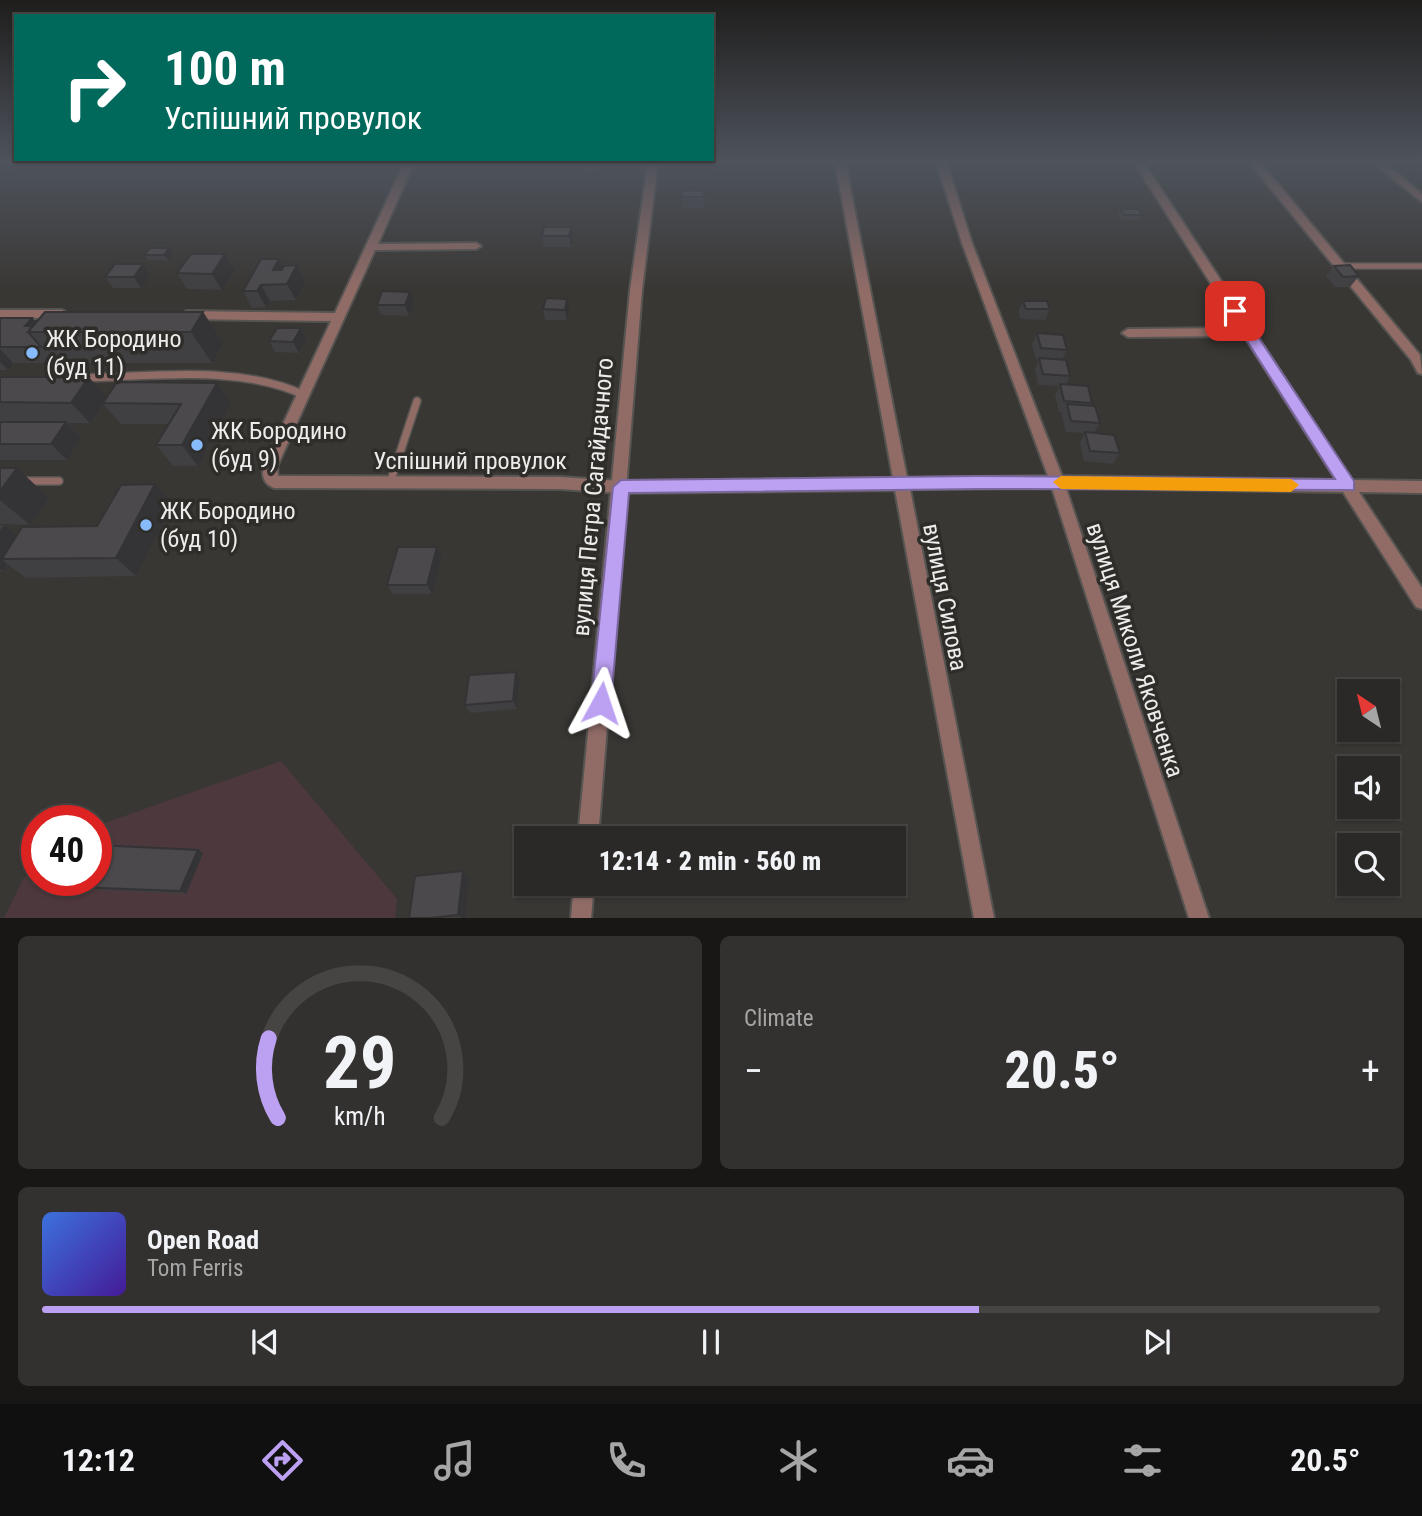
<!DOCTYPE html>
<html lang="en">
<head>
<meta charset="utf-8">
<style>
  body { margin:0; font-family:"Roboto Condensed",sans-serif; background:#33312f; color:#f1f3f6; height:100vh; display:flex; flex-direction:column; font-size:26px; white-space:nowrap }
  * { box-sizing:border-box; margin:0 }
  p { font-size:23px; color:#a6a6a7 }
  .icon { flex:none; width:38px; height:38px; fill:none; stroke:currentColor; stroke-width:2; stroke-linecap:round; stroke-linejoin:round }
  .map { position:relative; height:918px; overflow:hidden }
  .drawer { display:flex; flex-direction:column; gap:18px; padding:18px; background:#181715; flex:1 }
  .drawer>* { flex:none }
  .hud { position:absolute; left:14px; top:14px; width:700px; height:147px; border-radius:0px; box-shadow:0 2px 5px #0004,0 0 0 2px #474544; background:#00695c; color:#fff; overflow:hidden }
  .needle { width:46px; rotate:325deg }
  .controls { position:absolute; left:1337px; top:679px; display:grid; gap:14px }
  .controls a { display:grid; place-items:center; width:63px; height:63px; border-radius:0px; background:#2b2927; box-shadow:0 2px 5px #0004,0 0 0 2px #474544; font-size:35px }
  .speed { position:absolute; left:21px; top:805px; display:flex; gap:14px; font-size:35px; font-weight:700; text-align:center }
  .speed>* { display:grid; place-content:center; width:91px; height:91px; border-radius:50%; background:#2b2927; box-shadow:0 2px 5px #0004,0 0 0 2px #474544; line-height:1 }
  .speed .limit { border:10px solid #d22; background:#fff; color:#111 }
  .pin { position:absolute; display:grid; place-items:center; width:60px; height:60px; color:#fff; margin:-30px; border-radius:14px; box-shadow:0 4px 10px #0006 }
  .me { position:absolute; width:77px; margin:-38px; rotate:5deg; stroke-linejoin:round; filter:drop-shadow(0 0 5px #0008) }
  .turn { display:flex; align-items:center; gap:24px; height:147px; padding:0 35px; font-size:32px }
  .turn .icon { width:91px; height:91px; stroke-width:2.5 }
  .turn b { display:block; font-size:49px; line-height:60px }
  .big { font-size:52px; font-weight:800; line-height:1.1 }
  .drawer .tile { flex:1; display:flex; flex-direction:column; justify-content:center; gap:10px; min-width:0; padding:0 24px; border-radius:10px; background:#33312f }
  .drawer .dial { align-items:center; gap:0 }
  .dial svg { height:182px; overflow:visible; fill:none; stroke:#474544; stroke-width:7; stroke-linecap:round; text-anchor:middle }
  .dial text { fill:#f1f3f6; stroke:none }
  .song { display:flex; align-items:center; gap:21px }
  .cover { width:84px; height:84px; border-radius:10px; background:linear-gradient(135deg,hsl(220 70% 55%),hsl(260 70% 35%)) }
  .played { height:7px; border-radius:4px; background:linear-gradient(90deg,#bca0f2 70%,#474544 70%) }
  .keys { display:flex; justify-content:space-around; direction:ltr }
  .heat { display:flex; justify-content:space-between; align-items:center; font-size:38px; direction:ltr }
  .drawer .tiles { flex:1; display:grid; gap:18px; grid-template-columns:1fr 1fr }
  .tile:last-child { grid-column:span 2 }
  .trip { position:absolute; left:514px; top:826px; width:392px; height:70px; border-radius:0px; background:#2b2927; box-shadow:0 2px 5px #0004,0 0 0 2px #474544; font-weight:800; line-height:70px; text-align:center }
  .tabs { display:flex; height:112px; justify-content:space-around; align-items:center; background:#111010; color:#a6a6a7 }
  .tabs .icon { width:49px; height:49px }
  .tabs .active { color:#bca0f2 }
  .tabs b { font-size:32px; color:#f1f3f6 }
  .map>svg:first-child { display:block }
  .industrial { fill:#4d383d }
  .lines { fill:none; stroke-linecap:round; stroke-linejoin:round }
  .service-far1-casing { stroke:#565451; stroke-width:8 }
  .service-casing { stroke:#565451; stroke-width:10 }
  .minor-casing { stroke:#565451; stroke-width:4 }
  .tertiary-casing { stroke:#565451; stroke-width:4 }
  .service-far1 { stroke:#916c67; stroke-width:5 }
  .service { stroke:#916c67; stroke-width:7 }
  .minor { fill:#916c67; fill-rule:evenodd }
  .tertiary { fill:#916c67; fill-rule:evenodd }
  .wall { fill:#403f41 }
  .shaded-wall { fill:#343335 }
  .building { fill:#4b494c; stroke:#343335; stroke-width:2 }
  .route { fill:#bca0f2; stroke:#7a689d; stroke-width:2 }
  .slow { fill:#f59e0b }
  .poi-dot { fill:#88bbfc; stroke:#2f2d2a; stroke-width:2.5 }
  .labels { text-anchor:middle; stroke-width:7; stroke-linejoin:round; paint-order:stroke }
  .poi-label { font-size:24px; fill:#edecea; stroke:#2f2d2a; text-anchor:start }
  .street-label { font-size:24px; fill:#edecea; stroke:#2f2d2a }
</style>
</head>
<body>
<div class="map">
<svg width="1422" height="918" viewBox="0 0 1422 918">
  <rect width="100%" height="100%" fill="#393734"/>
  <!-- industrial -->
  <path class="industrial" d="M 281,761 L 397,899 L 395,918 L 4,918 L 23,879 L 37,867 L 37,880 L 96,880 L 96,826 Z"/>
  <g class="lines">
    <!-- service-far1 casing -->
    <g class="service-far1-casing">
      <path id="service-far1" d="M 1343,266 L 1422,266"/>
    </g>
    <!-- service casing -->
    <g class="service-casing">
      <path id="service" d="M 81,378 C 152,377 238,364 304,395
        M 22,481 L 59,481
        M 390,483 L 417,401"/>
    </g>
    <!-- minor casing -->
    <g class="minor-casing">
      <path id="minor" d="M 405,161 L 415,161 L 378,244 L 476,243 L 481,246 L 476,249 L 375,250 L 277,467 L 278,476 L 560,477 L 621,481 L 893,478 L 835,161 L 845,161 L 907,478 L 1048,476 L 962,243 L 936,161 L 946,161 L 972,243 L 1062,476 L 1336,480 L 1244,336 L 1128,337 L 1122,333 L 1128,329 L 1239,328 L 1133,161 L 1143,161 L 1351,480 L 1422,481 L 1422,493 L 1359,492 L 1422,588 L 1422,609 L 1416,607 L 1343,492 L 1066,488 L 1209,918 L 1189,918 L 1052,488 L 910,489 L 994,918 L 974,918 L 895,490 L 621,493 L 560,489 L 274,488 C 264,484 262,477 263,467 L 331,321 L 187,319 L 181,315 L 187,311 L 335,313 Z
        M 1248,161 L 1259,161 L 1420,355 L 1422,374 L 1418,373 L 1411,360 Z
        M 1371,161 L 1383,161 L 1422,194 L 1422,202 Z
        M 0,310 L 62,310 L 68,314 L 62,318 L 0,318 Z"/>
    </g>
    <!-- tertiary casing -->
    <g class="tertiary-casing">
      <path id="tertiary" d="M 648,161 L 658,161 L 642,290 L 598,838 L 578,838 L 630,290 Z
        M 574,884 L 594,884 L 591,918 L 571,918 Z"/>
    </g>
    <!-- service-far1 -->
    <use href="#service-far1" class="service-far1"/>
    <!-- service -->
    <use href="#service" class="service"/>
    <!-- minor -->
    <use href="#minor" class="minor"/>
    <!-- tertiary -->
    <use href="#tertiary" class="tertiary"/>
  </g>
  <!-- wall -->
  <path class="wall" d="M 582,161 L 609,161 L 609,170 L 583,171 Z
    M 682,190 L 705,191 L 704,208 L 683,208 Z
    M 1120,209 L 1142,215 L 1140,220 L 1122,220 L 1118,214 Z
    M 571,227 L 573,238 L 571,247 L 544,247 L 542,236 Z
    M 173,254 L 168,260 L 148,260 L 144,255 Z
    M 225,254 L 234,270 L 222,290 L 187,289 L 177,273 Z
    M 297,265 L 305,282 L 296,300 L 270,301 L 266,307 L 252,308 L 243,291 L 283,267 Z
    M 1334,266 L 1359,276 L 1350,287 L 1335,287 L 1326,276 Z
    M 150,275 L 141,288 L 113,288 L 105,277 Z
    M 1023,301 L 1050,309 L 1045,320 L 1021,319 L 1018,312 Z
    M 414,302 L 409,316 L 381,315 L 377,305 Z
    M 543,309 L 569,310 L 567,320 L 545,320 Z
    M 203,312 L 223,343 L 212,363 L 13,363 L 8,370 L 0,370 L 0,318 L 32,318 L 36,322 Z
    M 301,328 L 306,339 L 299,353 L 275,352 L 269,341 Z
    M 1037,333 L 1067,350 L 1062,360 L 1070,376 L 1066,385 L 1092,403 L 1091,406 L 1100,423 L 1094,433 L 1120,453 L 1113,464 L 1084,461 L 1080,443 L 1085,433 L 1066,432 L 1061,414 L 1063,412 L 1059,412 L 1055,395 L 1059,386 L 1038,385 L 1035,369 L 1039,359 L 1036,359 L 1032,344 Z
    M 0,377 L 107,398 L 231,404 L 198,466 L 173,466 L 156,445 L 168,424 L 121,424 L 103,404 L 90,423 L 68,423 L 81,437 L 67,460 L 0,460 Z
    M 0,468 L 17,468 L 49,498 L 30,525 L 0,524 Z
    M 173,504 L 136,576 L 26,578 L 7,564 L 3,571 L 0,571 L 0,525 L 4,525 L 17,535 L 97,526 Z
    M 442,557 L 432,594 L 393,594 L 387,585 Z
    M 520,680 L 517,709 L 470,713 L 465,705 Z
    M 198,850 L 203,853 L 186,894 L 82,889 L 74,887 Z
    M 463,871 L 469,877 L 465,918 L 409,918 Z"/>
  <!-- shaded-wall -->
  <path class="shaded-wall" d="M 571,227 L 573,238 L 571,247 L 569,236 Z
    M 169,248 L 173,254 L 168,260 L 164,255 Z
    M 225,254 L 234,270 L 222,290 L 212,274 Z
    M 279,259 L 287,275 L 282,286 L 273,270 Z
    M 143,264 L 150,275 L 141,288 L 134,277 Z
    M 297,265 L 305,282 L 296,300 L 287,284 Z
    M 261,285 L 270,301 L 266,307 L 257,291 Z
    M 410,292 L 414,302 L 409,316 L 405,305 Z
    M 567,299 L 569,310 L 567,320 L 565,310 Z
    M 203,312 L 223,343 L 212,363 L 191,332 Z
    M 32,318 L 45,332 L 25,326 Z
    M 301,328 L 306,339 L 299,353 L 293,342 Z
    M 0,349 L 13,363 L 8,370 L 0,362 Z
    M 89,377 L 107,398 L 90,423 L 71,403 Z
    M 217,383 L 231,404 L 198,466 L 182,445 Z
    M 66,422 L 81,437 L 67,460 L 51,444 Z
    M 17,468 L 49,498 L 30,525 L 0,500 L 0,491 Z
    M 155,484 L 173,504 L 136,576 L 116,558 Z
    M 4,525 L 22,539 L 2,559 L 7,564 L 3,571 L 0,569 L 0,531 Z
    M 437,547 L 442,557 L 432,594 L 427,585 Z
    M 516,672 L 520,680 L 517,709 L 513,701 Z
    M 198,850 L 203,853 L 186,894 L 180,891 Z
    M 463,871 L 469,877 L 465,918 L 462,918 L 458,915 Z"/>
  <!-- building -->
  <path class="building" d="M 682,190 L 705,191 L 703,197 L 682,197 Z
    M 1120,209 L 1138,209 L 1142,215 L 1124,215 Z
    M 544,227 L 571,227 L 569,236 L 542,236 Z
    M 150,248 L 169,248 L 164,255 L 144,255 Z
    M 191,254 L 225,254 L 212,274 L 177,273 Z
    M 261,259 L 279,259 L 273,270 L 282,270 L 284,266 L 297,265 L 287,284 L 261,285 L 257,291 L 243,291 Z
    M 115,264 L 143,264 L 134,277 L 105,277 Z
    M 1350,265 L 1359,276 L 1343,277 L 1334,266 Z
    M 382,291 L 410,292 L 405,305 L 377,305 Z
    M 546,298 L 567,299 L 565,310 L 543,309 Z
    M 1023,301 L 1047,301 L 1050,309 L 1026,309 Z
    M 45,312 L 203,312 L 191,332 L 28,332 Z
    M 0,318 L 32,318 L 25,326 L 32,326 L 28,332 L 41,347 L 0,347 Z
    M 277,328 L 301,328 L 293,342 L 269,341 Z
    M 1037,333 L 1063,335 L 1067,350 L 1041,348 Z
    M 1039,358 L 1066,360 L 1070,376 L 1043,374 Z
    M 0,377 L 89,377 L 71,403 L 0,402 Z
    M 117,382 L 217,383 L 182,445 L 156,445 L 181,404 L 103,403 Z
    M 1060,384 L 1088,386 L 1092,403 L 1064,401 Z
    M 1067,404 L 1095,406 L 1100,423 L 1071,421 Z
    M 0,422 L 66,422 L 51,444 L 0,444 Z
    M 1085,432 L 1114,435 L 1120,453 L 1090,451 Z
    M 0,468 L 17,468 L 0,491 Z
    M 155,484 L 116,558 L 2,559 L 22,527 L 97,526 L 121,485 Z
    M 398,547 L 437,547 L 427,585 L 387,585 Z
    M 516,672 L 513,701 L 465,705 L 469,675 Z
    M 96,845 L 198,850 L 180,891 L 74,887 L 78,880 L 96,880 Z
    M 463,871 L 458,915 L 430,918 L 409,918 L 415,876 Z"/>
  <!-- sky -->
  <linearGradient id="sky" x2="0" y2="1"><stop stop-color="#1f1e1d"/><stop offset="0.56" stop-color="#4e535c"/><stop offset="1" stop-color="#4e535c" stop-opacity="0"/></linearGradient>
  <rect width="1422" height="290" fill="url(#sky)"/>
  <!-- route -->
  <path class="route" d="M 1235,307 L 1239,308 L 1354,481 L 1354,490 L 978,489 L 629,493 L 611,703 L 608,710 L 601,713 L 594,710 L 591,703 L 613,487 L 621,480 L 978,476 L 1335,479 L 1228,311 Z"/>
  <!-- slow -->
  <path class="slow" d="M 1061,476 L 1291,479 L 1299,485 L 1291,492 L 1061,489 L 1053,482 Z"/>
  <!-- markers -->
  <g class="poi-dot">
    <circle cx="32" cy="353" r="7"/>
    <circle cx="197" cy="445" r="7"/>
    <circle cx="146" cy="525" r="7"/>
  </g>
  <g class="labels">
    <!-- poi labels -->
    <g class="poi-label">
      <text x="46" y="347">ЖК Бородино<tspan x="46" dy="28">(буд 11)</tspan></text>
      <text x="211" y="439">ЖК Бородино<tspan x="211" dy="28">(буд 9)</tspan></text>
      <text x="160" y="519">ЖК Бородино<tspan x="160" dy="28">(буд 10)</tspan></text>
    </g>
    <!-- street labels -->
    <g class="street-label">
      <text x="470" y="469">Успішний провулок</text>
      <text transform="translate(593 497) rotate(-85)" y="8">вулиця Петра Сагайдачного</text>
      <text transform="translate(945 597) rotate(79)" y="8">вулиця Силова</text>
      <text transform="translate(1135 650) rotate(72)" y="8">вулиця Миколи Яковченка</text>
    </g>
  </g>
</svg>
<div class="controls">
<a><svg class="needle" viewBox="-14 -14 28 28"><path d="M0-13l5 13h-10z" fill="#e53935"/><path d="M0 13l5-13h-10z" fill="#a6a6a7"/></svg></a>
<a><svg class="icon" aria-label="sound" viewBox="0 0 24 24"><path d="M4 9h4l5-4v14l-5-4H4zM17 9q2 3 0 6"/></svg></a>
<a><svg class="icon" aria-label="search" viewBox="0 0 24 24"><circle cx="10" cy="10" r="6"/><path d="M15 15l6 6"/></svg></a>
</div>
<div class="speed"><div class="limit">40</div></div>
<div class="pin" style="left:1235px;top:311px;background:#d93025"><svg class="icon" aria-label="arrive" viewBox="0 0 24 24"><path d="M6 21V4h12l-3 4 3 4H6"/></svg></div>
<svg class="me" style="left:601px;top:703px" viewBox="-20 -20 40 40"><path d="M0-17L14 15 0 8-14 15z" fill="#bca0f2" stroke="#fff" stroke-width="4"/></svg>
<div class="trip">12:14 · 2 min · 560 m</div>
<div class="hud">
<div class="turn"><svg class="icon" aria-label="right" viewBox="0 0 24 24"><path d="M7 20v-9h11M14 6l5 5-5 5"/></svg><div><b>100 m</b>Успішний провулок</div></div>
</div>
</div>
<section class="drawer">
<div class="tiles">
<div class="tile dial"><svg viewBox="0 0 100 80">
<path d="M14 69A42 42 0 1 1 86 69"/>
<path d="M14 69A42 42 0 0 1 10 34" stroke="#bca0f2"/>
<text x="50" y="56" font-size="32" font-weight="700">29</text>
<text x="50" y="72" font-size="11">km/h</text>
</svg></div>
<div class="tile"><p>Climate</p>
<div class="heat"><a>−</a><b class="big">20.5°</b><a>+</a></div>
</div>
<div class="tile">
<div class="song"><i class="cover"></i><div><b>Open Road</b><p>Tom Ferris</p></div></div>
<div class="played"></div>
<div class="keys"><svg class="icon" aria-label="previous" viewBox="0 0 24 24"><path d="M18 5L8 12l10 7zM5 5v14"/></svg><svg class="icon" aria-label="pause" viewBox="0 0 24 24"><path d="M8 5v14M16 5v14"/></svg><svg class="icon" aria-label="next" viewBox="0 0 24 24"><path d="M6 5l10 7-10 7zM19 5v14"/></svg></div>
</div>
</div>
</section>
<nav class="tabs">
<b>12:12</b>
<svg class="icon active" aria-label="directions" viewBox="0 0 24 24"><path d="M12 3l9 9-9 9-9-9zM9 14v-3h6M13 9l2 2-2 2"/></svg>
<svg class="icon" aria-label="music" viewBox="0 0 24 24"><path d="M9 18V5l10-2v13"/><circle cx="6" cy="18" r="3"/><circle cx="16" cy="16" r="3"/></svg>
<svg class="icon" aria-label="phone" viewBox="0 0 24 24"><path d="M5 4h4l2 5-3 2q2 4 5 5l2-3 5 2v4C11 20 4 13 5 4z"/></svg>
<svg class="icon" aria-label="climate" viewBox="0 0 24 24"><path d="M12 3v18M4 7l16 10M4 17L20 7"/></svg>
<svg class="icon" aria-label="car" viewBox="0 0 24 24"><path d="M5 17H2v-5l4-1 3-4h7l3 4 3 1v5h-3M9 17h6M6 11h13"/><circle cx="7" cy="17" r="2"/><circle cx="17" cy="17" r="2"/></svg>
<svg class="icon" aria-label="filters" viewBox="0 0 24 24"><path d="M4 7h16M4 17h16"/><circle cx="9" cy="7" r="2"/><circle cx="15" cy="17" r="2"/></svg>
<b>20.5°</b>
</nav>
</body>
</html>
